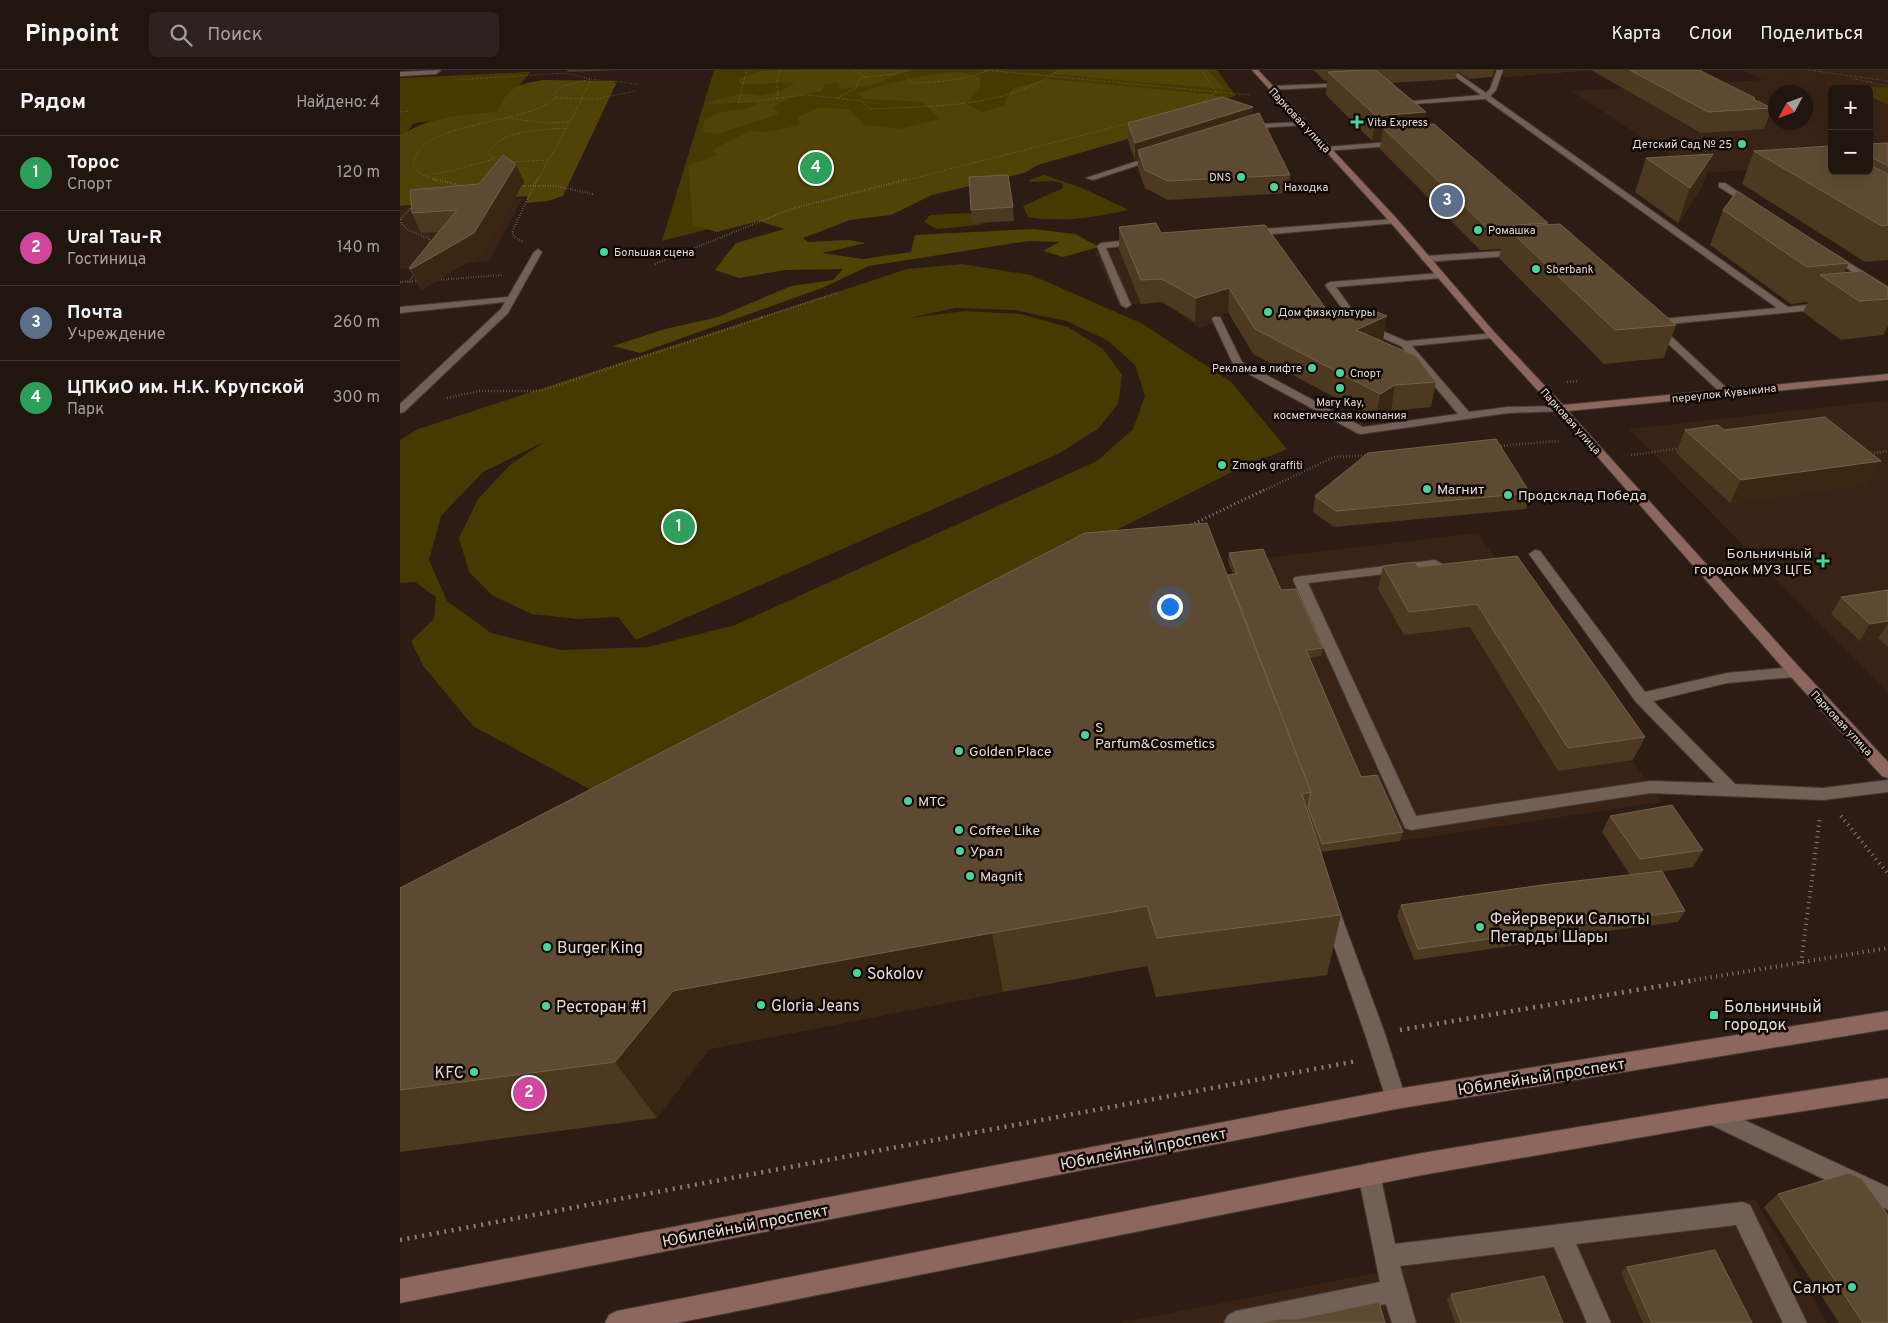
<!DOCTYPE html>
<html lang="ru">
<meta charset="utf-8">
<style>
:root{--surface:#21150f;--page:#2d221d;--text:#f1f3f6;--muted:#a29f9e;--line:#3e342f;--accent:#47d49d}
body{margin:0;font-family:Overpass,sans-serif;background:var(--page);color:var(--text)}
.controls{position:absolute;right:15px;top:15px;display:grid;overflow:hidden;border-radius:8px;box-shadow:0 5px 20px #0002}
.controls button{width:45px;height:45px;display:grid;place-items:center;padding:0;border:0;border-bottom:1px solid var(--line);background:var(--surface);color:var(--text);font:25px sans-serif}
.compass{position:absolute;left:1368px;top:15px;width:45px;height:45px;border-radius:50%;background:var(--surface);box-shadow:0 5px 20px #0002;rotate:229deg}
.you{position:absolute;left:769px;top:536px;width:18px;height:18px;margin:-12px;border:4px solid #fff;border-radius:50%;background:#1a73e8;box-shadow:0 0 0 8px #1a73e833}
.badge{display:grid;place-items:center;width:32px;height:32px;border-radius:50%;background:var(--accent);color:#fff;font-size:16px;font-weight:700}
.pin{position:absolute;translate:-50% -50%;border:2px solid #fff;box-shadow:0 1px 5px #0006}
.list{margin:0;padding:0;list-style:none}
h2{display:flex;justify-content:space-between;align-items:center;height:65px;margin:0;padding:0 20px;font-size:21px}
h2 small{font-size:16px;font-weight:400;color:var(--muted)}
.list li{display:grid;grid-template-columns:32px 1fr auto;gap:15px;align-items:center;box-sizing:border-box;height:75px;padding:0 20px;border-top:1px solid var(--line)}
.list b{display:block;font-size:19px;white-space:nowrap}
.list p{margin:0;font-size:16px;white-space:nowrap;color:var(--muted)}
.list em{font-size:16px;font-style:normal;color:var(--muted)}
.icon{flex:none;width:28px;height:28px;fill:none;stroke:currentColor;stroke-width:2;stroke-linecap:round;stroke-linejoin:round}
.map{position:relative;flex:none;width:1488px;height:1253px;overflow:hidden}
header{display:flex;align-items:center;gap:30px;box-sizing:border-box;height:70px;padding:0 25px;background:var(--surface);border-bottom:1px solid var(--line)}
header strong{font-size:24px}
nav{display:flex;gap:28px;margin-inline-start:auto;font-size:18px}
.search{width:350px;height:45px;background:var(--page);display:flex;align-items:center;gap:12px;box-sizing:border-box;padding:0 18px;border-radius:8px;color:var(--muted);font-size:19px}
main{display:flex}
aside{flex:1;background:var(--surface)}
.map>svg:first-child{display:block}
</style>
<header>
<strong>Pinpoint</strong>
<div class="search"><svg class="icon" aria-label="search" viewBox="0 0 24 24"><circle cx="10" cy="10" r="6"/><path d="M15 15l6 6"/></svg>Поиск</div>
<nav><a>Карта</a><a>Слои</a><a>Поделиться</a></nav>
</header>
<main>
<aside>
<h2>Рядом<small>Найдено: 4</small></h2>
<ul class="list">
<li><span class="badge" style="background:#2e9e5b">1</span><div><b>Торос</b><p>Спорт</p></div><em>120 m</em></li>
<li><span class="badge" style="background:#d1479c">2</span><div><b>Ural Tau-R</b><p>Гостиница</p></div><em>140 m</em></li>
<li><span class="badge" style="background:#5c6f8a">3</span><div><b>Почта</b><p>Учреждение</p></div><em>260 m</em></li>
<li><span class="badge" style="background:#2e9e5b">4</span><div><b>ЦПКиО им. Н.К. Крупской</b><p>Парк</p></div><em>300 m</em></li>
</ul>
</aside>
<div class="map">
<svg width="1488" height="1253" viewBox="0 0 1488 1253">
<rect width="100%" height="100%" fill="#2c1c14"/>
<g fill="#392317" fill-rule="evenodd">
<path d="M1343 0H1488V92L1469 93V19H1432V96L1296 103 1172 21 1363 10ZM1376 22H1406V52H1376Z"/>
<path d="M123 128 89 191 0 199V137Z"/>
<path d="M774 174 799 233 828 248 800 258 762 232 719 235 694 181Z"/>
<path d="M1488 330V623L1229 359Z"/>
<path d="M1078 463 1261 732 940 780 828 492Z"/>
<path d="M1355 1129 1427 1253H719Z"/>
</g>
<g fill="#473a01" fill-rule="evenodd">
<path d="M314 0H817L836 26 262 171Z"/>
<path d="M130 2 97 44 14 53 0 70V8Z"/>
<path d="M1466 17H1488V35L1469 26V19H1464Z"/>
<path d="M644 105 680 117 729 140C697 147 661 153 628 147L623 136 663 118 662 113 653 111 631 112 629 110Z"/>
<path d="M568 143 594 149 579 155 537 159 524 152 530 145Z"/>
<path d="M562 194 631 205 743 254 831 312 887 379 836 400 288 675 191 720 73 656 24 597 11 571 34 549 36 527 15 512 0 513V370L18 359 507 199ZM555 238 615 240 666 251 707 270 735 295 745 326 733 359 697 391 335 555 248 577 161 580 91 563 47 531 29 490 41 446 83 402 144 372 110 395 78 429 59 468 69 502 93 526 132 544 178 549 218 547 236 570 658 384 698 359 718 334 722 305 703 279 668 257 621 244 565 241 510 248Z"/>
</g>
<g fill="#514305">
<path d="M402 0H507L473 15 440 19 438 13 425 14 422 21 391 27 373 37 380 44 317 64 303 62 304 51 317 43 350 38 358 33C340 30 322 36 305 33L343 23 360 26 382 21 395 12 340 15 338 9 360 1Z"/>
<path d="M659 0H808L824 19 650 4Z"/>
<path d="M559 2 580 7V16L566 34 582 42 604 36 613 18 647 9 809 24 829 29 783 53 638 95 624 103 532 125 491 145 450 150 403 168 408 172 448 170 466 173 422 183 463 189 511 182 515 165 633 159 675 164 699 177 663 187 643 181 659 172 628 171 469 196 422 218 240 283 213 276 265 259 318 247 391 216 433 210 443 199 385 200 339 208 315 200 336 173 384 159 359 151 317 162 293 155 288 96 317 85 312 80 350 61 368 62 400 55 398 47 418 38 448 39 465 55 499 59 540 49 523 32 465 29 456 24C489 12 523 5 559 2Z"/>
<path d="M143 10 214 11 216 14 163 126 148 131 127 133V126L0 136V65C34 46 59 45 97 42 109 16 116 15 143 10Z"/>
</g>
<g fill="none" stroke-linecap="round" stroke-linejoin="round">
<defs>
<g id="lane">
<path d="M41 0 36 4 0 6V2Z"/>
<path d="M1046 0H1053L1086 23 1090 19 1097 0H1103L1096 20 1090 26 1388 237 1424 233 1429 236 1424 239 1259 255 1331 322 1330 324H1322L1246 253 1251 250 1377 238 1085 29 1000 35 999 34 1002 32 1081 25Z"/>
<path d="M949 13 950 14 947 16 871 20 868 18 871 16Z"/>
<path d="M903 52 905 53V55L859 58 845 62 842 60 858 54Z"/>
<path d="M1001 71 1005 73 1004 75 926 81 922 79 926 77Z"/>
<path d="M753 86 760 88 693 110 686 108Z"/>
<path d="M1319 113H1325L1356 134 1349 136 1319 117Z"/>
<path d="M994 149H997V153L849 166 845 163 849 160Z"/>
<path d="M739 169 742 170V174L706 178 731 235 726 238 721 235 697 176 701 173Z"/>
<path d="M138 179 142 182 108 243 4 342 0 343V334L101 239 105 232 0 243V237L108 227 134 182Z"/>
<path d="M1119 180 1123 183 1122 185 1025 192 1021 189 1025 186Z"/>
<path d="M1430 181 1488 217V224L1427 186 1426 184Z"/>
<path d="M1039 203 1044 206 1042 208 936 217 961 252 1006 271 1095 263 1097 265 1092 268 1012 276 1069 342 1108 337 1160 336 1165 339 1164 341 1108 343 961 364 957 363 834 296 812 249 814 247H820L842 292 963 357 1058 344 1001 276 955 256 925 215 930 212Z"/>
<path d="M1135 480 1140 481 1245 622 1327 603 1395 597 1400 598 1402 602 1400 606 1395 607 1327 613 1253 631 1335 714 1423 718 1488 710V722L1423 730 1250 723 1011 760 1005 758 893 510 895 507 1035 490 1042 494 1035 498 908 513 1016 746 1250 711 1315 713 1236 632 1129 484Z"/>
<path d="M1312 1035 1488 1117V1140L1305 1052 1302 1045 1305 1038Z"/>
<path d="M969 1093 977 1096 980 1104 995 1174 1342 1132 1350 1135 1407 1253H1383L1336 1155 1176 1174 1211 1253H1187L1154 1177 1000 1196 1016 1253H992L986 1234 895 1253H824L828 1245 836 1241 980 1212 958 1104 961 1096Z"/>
</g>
<path id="street" d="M931 834 937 837 940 842 985 964 1006 1029 1003 1036 996 1039 989 1036 986 1029 965 964 922 842 925 837Z"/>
<g id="secondary">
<path d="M852 0H858L997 149 1095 263 1163 335 1488 304V310L1168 341 1400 598 1488 692V708L1482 706 1390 606 1182 369 1089 267 991 153Z"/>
<path d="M1488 941V959L996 1039 0 1233V1209L996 1019Z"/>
<path d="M1488 1008V1028L1312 1055 1022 1105 277 1253H205L209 1245 217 1241 1022 1083 1312 1035Z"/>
</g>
</defs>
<use href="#lane" stroke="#463934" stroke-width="2"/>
<use href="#street" stroke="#463934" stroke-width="2"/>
<use href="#secondary" stroke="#463934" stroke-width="2"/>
<g stroke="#8c7e78" stroke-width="1" stroke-dasharray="0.5 2" stroke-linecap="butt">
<path d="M347 0 338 33 405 25 437 28 456 18 459 10 465 7"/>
<path d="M455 0 465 7 495 4 511 0"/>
<path d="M585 0 850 25"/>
<path d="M801 0 816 22 803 32"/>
<path d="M1408 0 1488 11"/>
<path d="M505 4 512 13C538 12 564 11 588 0"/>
<path d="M1454 9 1488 16"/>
<path d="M55 10 165 3 191 9 238 14"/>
<path d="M155 28 196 29 236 21"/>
<path d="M378 28 377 9 380 0"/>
<path d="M437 28 462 31 470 39C533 36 606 38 659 0"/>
<path d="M0 42 10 41"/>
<path d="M105 48 149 53 170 52"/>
<path d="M102 91 90 86 88 83C101 59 142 60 166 58"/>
<path d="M111 92 147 90"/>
<path d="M25 105 51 101 94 89"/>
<path d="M37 111 19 103 13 94C18 50 131 55 156 27L154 23 163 16 191 9"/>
<path d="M137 111 170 52 191 10"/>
<path d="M503 111 730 53"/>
</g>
<g stroke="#8c7e78" stroke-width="2" stroke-dasharray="0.5 2" stroke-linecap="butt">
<path d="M33 109 64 116"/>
<path d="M118 116H156L193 124"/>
<path d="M14 135 1 148V153L8 160 30 169 28 178"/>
<path d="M122 171 114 167 112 162 137 109"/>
<path d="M255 194 391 139 508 109"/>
<path d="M36 210 102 205"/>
<path d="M0 212 19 211"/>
<path d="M9 212 15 203"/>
<path d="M360 248 437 223"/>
</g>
<g stroke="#8c7e78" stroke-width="2.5" stroke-dasharray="0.5 2.5" stroke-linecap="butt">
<path d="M1167 312 1178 311"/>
<path d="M47 328 79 321H140L364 247"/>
<path d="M1098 376 1159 371"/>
<path d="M1468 384 1488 381"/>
<path d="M1231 385 1282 378"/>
<path d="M861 422 934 387 970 385"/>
</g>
<path stroke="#8c7e78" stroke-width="3" stroke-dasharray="1 3" stroke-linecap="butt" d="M791 455 864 420"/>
<g stroke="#8c7e78" stroke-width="4" stroke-dasharray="1 4.5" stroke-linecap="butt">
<path d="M1441 746 1488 804"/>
<path d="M1401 893 1420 747"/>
<path d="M1289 911 1488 878"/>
</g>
<g stroke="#8c7e78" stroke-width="4.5" stroke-dasharray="2 5.5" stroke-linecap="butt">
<path d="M1000 960 1296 910"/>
<path d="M0 1170 957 991"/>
</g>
<use href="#lane" fill="#725f55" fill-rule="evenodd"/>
<use href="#street" fill="#725f55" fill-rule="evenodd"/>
<use href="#secondary" fill="#8d665d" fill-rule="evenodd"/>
</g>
<g fill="#4d3920">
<path d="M167 0H220L168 2Z"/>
<path d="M914 0H1096L1092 7 1069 9 1057 1 1056 9 991 13 1026 42 1024 55 1148 153V155L1276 255 1264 288 1204 294 1099 188 1101 179 1080 180 980 79 981 71H972L926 25 927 11H925Z"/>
<path d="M1104 0H1299L1355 28V30L1372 38 1364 59 1301 63 1191 0 1103 7Z"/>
<path d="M853 37 852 45 890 105 889 123 768 130 745 118 738 98V90L735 91 728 70V53Z"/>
<path d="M1488 73V190L1465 192 1342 114 1354 81 1469 101V74Z"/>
<path d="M1246 88 1302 117 1278 153 1235 122Z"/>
<path d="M124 112 83 183 21 220 9 198 40 162 21 163 12 143Z"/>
<path d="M613 137 614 151 573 153 571 140Z"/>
<path d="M1323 140 1449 193 1444 203 1488 218V256L1483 265 1441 270 1403 242 1408 232 1391 234 1310 175Z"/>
<path d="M719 157 761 163 929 243 983 270 981 271 1036 312 1031 337 991 341 976 349 853 284 828 242 795 252 762 232 741 234 719 179Z"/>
<path d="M1285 360H1324L1468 414 1330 433 1276 383Z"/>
<path d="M1130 423 1126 439 934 457 913 442 915 426Z"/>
<path d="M829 483 881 520 923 578 921 586 910 588 961 707 1003 762 1000 771 921 782 941 845 927 905 756 927 747 896 603 922 309 979 257 1048 0 1082V818L828 505H834L828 492Z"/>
<path d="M1117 486 1245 667 1233 690 1158 701 1070 557 1004 565 978 519 983 496 1018 497Z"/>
<path d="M1488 520V577L1478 568 1460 571 1431 544 1441 527Z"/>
<path d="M1210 746 1303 780 1293 797 1260 802 1285 841 1278 852 1159 867 1158 869 1014 890 997 846 1001 835 1230 805 1202 762Z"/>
<path d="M1378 1124 1488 1253H1439L1364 1137Z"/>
<path d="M1227 1197 1352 1253H1243L1221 1203Z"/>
<path d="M1051 1224 1163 1253H1055L1047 1230Z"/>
</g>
<g fill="#392613">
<path d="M1094 0H1096L1092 7Z"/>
<path d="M1104 0H1191L1103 7Z"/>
<path d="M853 37 852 54 738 80V90L735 91V73Z"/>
<path d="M1026 42 1022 67 983 58 981 71H972L976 46Z"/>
<path d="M1313 84 1302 117 1278 153 1290 118Z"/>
<path d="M116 94 124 112 83 183 21 220 11 199Z"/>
<path d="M829 218 828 242 795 252 796 228Z"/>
<path d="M987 246 983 270 952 284 956 260Z"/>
<path d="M995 315 991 341 976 349 980 324Z"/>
<path d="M1481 391 1468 414 1330 433 1341 410Z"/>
<path d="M1488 551V553L1478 568 1460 571 1470 554Z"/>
<path d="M592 863 603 922 309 979 257 1048 215 992 273 921Z"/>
</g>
<g fill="#5e4a33" stroke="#73614c">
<path d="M963 0H976L1026 42 976 46 928 2Z"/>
<path d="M1230 0H1299L1355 28 1353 29 1372 38 1308 42Z"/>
<path d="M822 27 853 37 735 73 728 53Z"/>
<path d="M859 43 890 105 768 111 745 100 738 80Z"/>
<path d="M1034 54 1148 153 1086 157 983 58Z"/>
<path d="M1488 73V96L1469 86V74Z"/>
<path d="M1430 76 1432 77V101H1469V95L1488 104V155L1482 156 1354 81Z"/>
<path d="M1313 84 1290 118 1246 88Z"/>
<path d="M103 85 116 94 74 163 11 199 9 198 57 140 12 143 10 120 79 114Z"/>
<path d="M608 105 613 137 571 140 569 107Z"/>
<path d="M1337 121 1449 193 1407 197 1323 140Z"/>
<path d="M756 153 761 163 865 155 929 243 977 242 987 246 956 260 1016 286 1036 312 995 315 980 324 855 259 829 218 796 228 762 209 741 210 719 157Z"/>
<path d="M1160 154 1276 255 1215 260 1106 157Z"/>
<path d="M1462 201 1488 218V229L1459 231 1420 205Z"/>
<path d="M1425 347 1481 391 1341 410 1285 360 1318 355 1324 360Z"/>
<path d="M1096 369 1130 423 936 441 915 426 968 383Z"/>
<path d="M807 453 911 722 902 724 941 845 757 868 747 836 592 863 273 921 215 992 0 1020V818L685 463Z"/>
<path d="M863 479 881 520 896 519 923 578 906 580 961 707 977 705 1003 762 922 774 908 737 911 722 828 505 837 504 829 483Z"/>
<path d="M1117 486 1245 667 1168 678 1077 534 1009 542 983 496 1015 492 1018 497Z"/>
<path d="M1488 520V551L1470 554 1441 527Z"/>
<path d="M1272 735 1303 780 1240 789 1210 746Z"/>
<path d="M1262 801 1285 841 1163 856 1164 858 1018 879 1001 835 1142 815Z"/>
<path d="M1449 1103 1462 1109 1488 1145V1253H1463L1378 1124Z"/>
<path d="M1315 1180 1352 1253H1252L1227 1197Z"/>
<path d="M1144 1206 1163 1253H1061L1051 1224Z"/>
<path d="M979 1232 985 1253H860L879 1249H897Z"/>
</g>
<g fill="#47d49d" stroke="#0f0805" stroke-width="2">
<path d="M954.5 44.5h5v5h5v5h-5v5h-5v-5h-5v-5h5z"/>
<circle cx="1342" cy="74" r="5"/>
<circle cx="841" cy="107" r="5"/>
<circle cx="874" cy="117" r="5"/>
<circle cx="1078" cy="160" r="5"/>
<circle cx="204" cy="182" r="5"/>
<circle cx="1136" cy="199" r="5"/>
<circle cx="868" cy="242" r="5"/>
<circle cx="912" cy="298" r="5"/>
<circle cx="940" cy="303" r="5"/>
<circle cx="940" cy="318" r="5"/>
<circle cx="822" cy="395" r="5"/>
<circle cx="1027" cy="419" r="5"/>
<circle cx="1108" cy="425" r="5"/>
<path d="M1420.5 483.5h5v5h5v5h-5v5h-5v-5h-5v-5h5z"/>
<circle cx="685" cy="665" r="5"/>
<circle cx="559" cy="681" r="5"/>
<circle cx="508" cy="731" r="5"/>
<circle cx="559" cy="760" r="5"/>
<circle cx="560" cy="781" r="5"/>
<circle cx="570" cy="806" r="5"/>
<circle cx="1080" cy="857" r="5"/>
<circle cx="147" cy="877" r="5"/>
<circle cx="457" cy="903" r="5"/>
<circle cx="361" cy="935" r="5"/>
<circle cx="146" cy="936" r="5"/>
<rect x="1309" y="940" width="10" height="10" rx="2.5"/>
<circle cx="74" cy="1002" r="5"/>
<circle cx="1452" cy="1217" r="5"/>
</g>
<g text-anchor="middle" stroke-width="5" stroke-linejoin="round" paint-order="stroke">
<g font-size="11" fill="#e5d9d4" stroke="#0f0805">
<text transform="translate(900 50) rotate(47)" y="4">Парковая улица</text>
<text transform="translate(1324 323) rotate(-6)" y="4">переулок Кувыкина</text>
<text transform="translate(1171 351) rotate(48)" y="4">Парковая улица</text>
<text transform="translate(1442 653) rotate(47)" y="4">Парковая улица</text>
</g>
<g font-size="11" fill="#e5d9d4" stroke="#0f0805" text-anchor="start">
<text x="967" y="56">Vita Express</text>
<text x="1332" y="78" text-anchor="end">Детский Сад № 25</text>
<text x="831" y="111" text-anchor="end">DNS</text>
<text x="884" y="121">Находка</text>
<text x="1088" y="164">Ромашка</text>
<text x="214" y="186">Большая сцена</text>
<text x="1146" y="203">Sberbank</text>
<text x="878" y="246">Дом физкультуры</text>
<text x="902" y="302" text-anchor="end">Реклама в лифте</text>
<text x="950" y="307">Спорт</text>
<text x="940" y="336" text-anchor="middle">Mary Kay,<tspan x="940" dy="13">косметическая компания</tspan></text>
<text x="832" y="399">Zmogk graffiti</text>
</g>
<g font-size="14" fill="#e5d9d4" stroke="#0f0805" text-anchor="start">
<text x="1037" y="424">Магнит</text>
<text x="1118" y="430">Продсклад Победа</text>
<text x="1412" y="488" text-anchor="end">Больничный<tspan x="1412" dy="16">городок МУЗ ЦГБ</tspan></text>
<text x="695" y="662">S<tspan x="695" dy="16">Parfum&amp;Cosmetics</tspan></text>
<text x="569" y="686">Golden Place</text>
<text x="518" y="736">МТС</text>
<text x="569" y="765">Coffee Like</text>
<text x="570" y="786">Урал</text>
<text x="580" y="811">Magnit</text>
</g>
<g font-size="16" fill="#e5d9d4" stroke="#0f0805" text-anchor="start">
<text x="1090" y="854">Фейерверки Салюты<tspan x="1090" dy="18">Петарды Шары</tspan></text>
<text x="157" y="883">Burger King</text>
<text x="467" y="909">Sokolov</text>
<text x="371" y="941">Gloria Jeans</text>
<text x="156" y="942">Ресторан #1</text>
<text x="1324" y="942">Больничный<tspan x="1324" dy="18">городок</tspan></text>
<text x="64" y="1008" text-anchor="end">KFC</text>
<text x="1442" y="1223" text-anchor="end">Салют</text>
</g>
<g font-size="16" fill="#e5d9d4" stroke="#0f0805">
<text transform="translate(1141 1006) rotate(-9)" y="6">Юбилейный проспект</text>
<text transform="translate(743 1078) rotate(-11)" y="6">Юбилейный проспект</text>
<text transform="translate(345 1155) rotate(-11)" y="6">Юбилейный проспект</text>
</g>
</g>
</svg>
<div class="controls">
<button>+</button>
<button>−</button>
</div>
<svg class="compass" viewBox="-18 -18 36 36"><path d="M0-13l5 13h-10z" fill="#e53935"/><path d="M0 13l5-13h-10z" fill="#a29f9e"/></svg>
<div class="you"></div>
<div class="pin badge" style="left:279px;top:457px;background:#2e9e5b">1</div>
<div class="pin badge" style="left:129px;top:1023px;background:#d1479c">2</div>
<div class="pin badge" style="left:1047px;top:131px;background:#5c6f8a">3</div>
<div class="pin badge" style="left:416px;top:98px;background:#2e9e5b">4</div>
</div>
</main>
